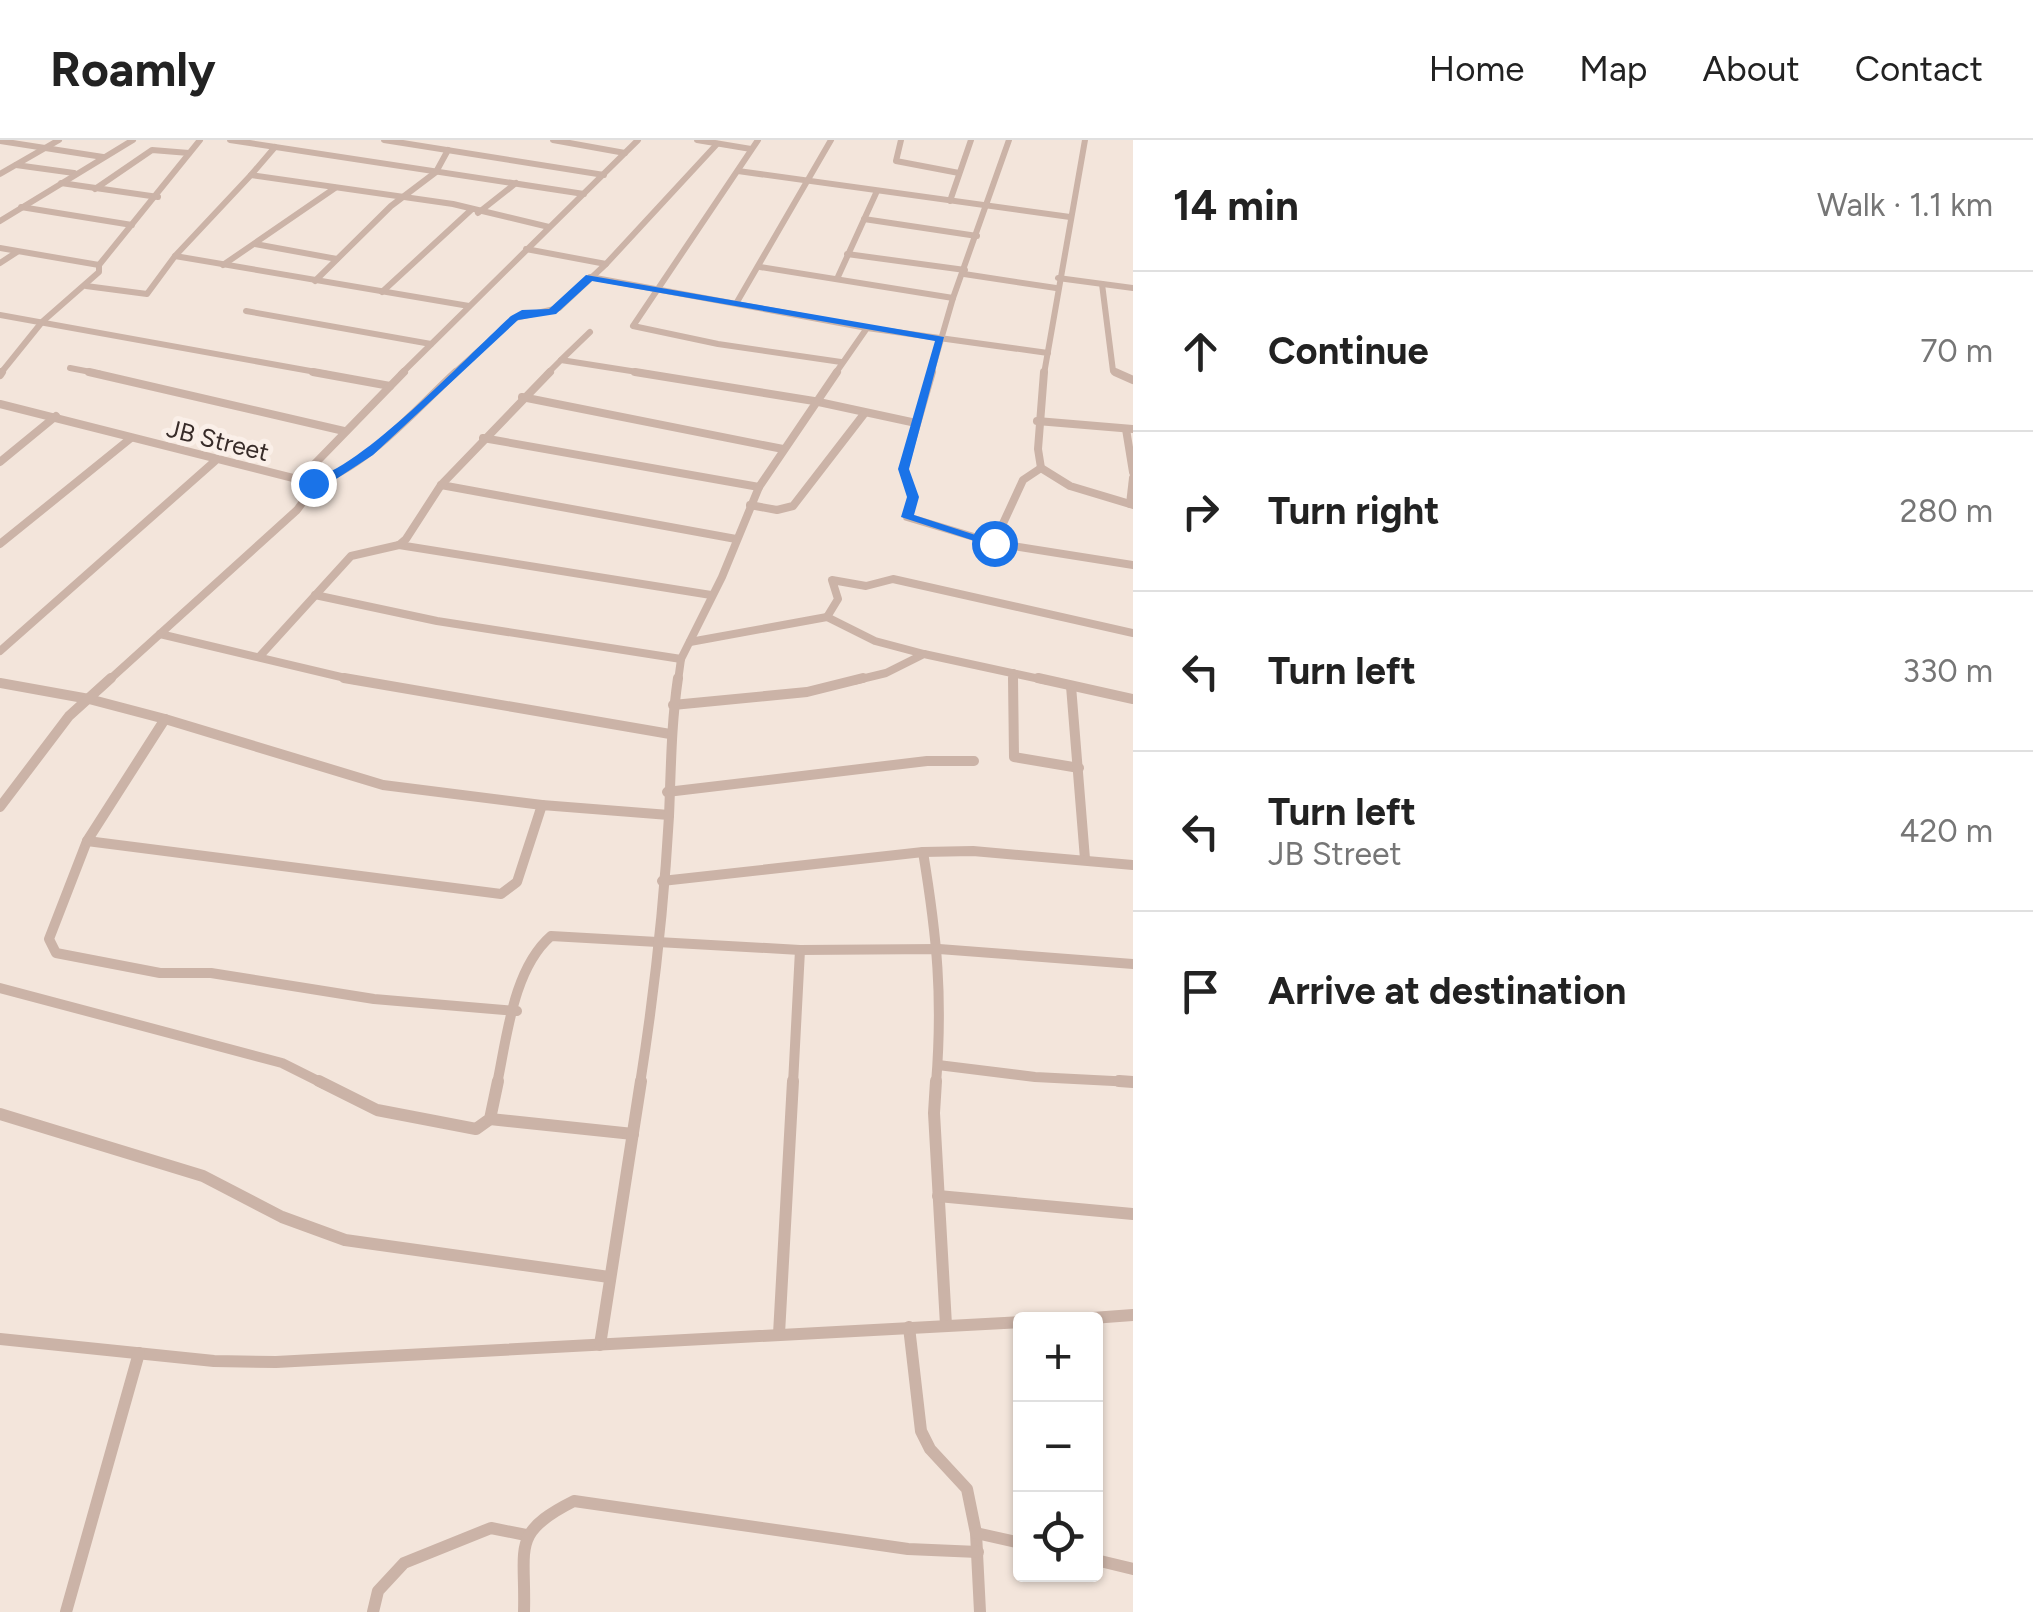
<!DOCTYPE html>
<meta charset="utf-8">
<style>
:root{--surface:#fff;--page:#f6f6f6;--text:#222;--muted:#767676;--line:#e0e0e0}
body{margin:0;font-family:Figtree,sans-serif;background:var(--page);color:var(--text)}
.controls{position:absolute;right:30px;bottom:30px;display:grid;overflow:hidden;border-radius:10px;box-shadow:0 2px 8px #0004}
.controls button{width:90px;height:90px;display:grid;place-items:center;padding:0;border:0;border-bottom:2px solid var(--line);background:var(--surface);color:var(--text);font:50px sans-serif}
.stop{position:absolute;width:30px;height:30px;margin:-22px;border:8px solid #1a73e8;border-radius:50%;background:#fff}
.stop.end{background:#1a73e8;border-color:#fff;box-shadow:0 2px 10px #0008}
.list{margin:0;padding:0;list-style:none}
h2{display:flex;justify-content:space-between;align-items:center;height:130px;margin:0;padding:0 40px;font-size:42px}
h2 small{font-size:32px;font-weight:400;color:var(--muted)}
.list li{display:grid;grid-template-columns:65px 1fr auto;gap:30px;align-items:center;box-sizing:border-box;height:160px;padding:0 40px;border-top:2px solid var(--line)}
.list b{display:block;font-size:38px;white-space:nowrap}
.list p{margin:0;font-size:32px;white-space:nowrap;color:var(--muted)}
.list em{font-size:32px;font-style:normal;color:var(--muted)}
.icon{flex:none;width:55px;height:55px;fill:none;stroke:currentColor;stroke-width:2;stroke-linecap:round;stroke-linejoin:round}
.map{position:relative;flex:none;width:1133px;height:1472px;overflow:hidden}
header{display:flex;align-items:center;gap:60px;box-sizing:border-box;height:140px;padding:0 50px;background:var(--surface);border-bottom:2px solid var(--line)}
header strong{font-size:48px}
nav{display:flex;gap:55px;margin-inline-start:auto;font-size:35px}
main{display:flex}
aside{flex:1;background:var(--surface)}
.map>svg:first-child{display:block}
</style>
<header>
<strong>Roamly</strong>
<nav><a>Home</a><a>Map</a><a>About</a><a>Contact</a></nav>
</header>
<main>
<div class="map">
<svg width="1133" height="1472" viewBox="0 0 1133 1472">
<rect width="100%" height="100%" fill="#f3e5db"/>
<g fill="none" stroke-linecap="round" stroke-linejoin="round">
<g stroke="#cbb3a7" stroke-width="6">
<path d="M230 0 584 54"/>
<path d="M384 0 604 35"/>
<path d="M553 0 625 13"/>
<path d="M697 0 751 9"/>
<path d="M758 0 633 186 718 204 841 222"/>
<path d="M901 0 896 21 959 33"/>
<path d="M0 1 103 17"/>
<path d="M16 25 74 33"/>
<path d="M738 31 1070 77"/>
<path d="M0 34 59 0"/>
<path d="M251 35 275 7"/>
<path d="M61 43 158 57"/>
<path d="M95 49 152 10 189 13"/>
<path d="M950 61 971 0"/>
<path d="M21 67 132 85"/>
<path d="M478 73 516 43"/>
<path d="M864 79 977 96"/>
<path d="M0 81 133 0"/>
<path d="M255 104 337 119"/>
<path d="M0 108 99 125"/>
<path d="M526 109 606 124"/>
<path d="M847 114 965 130"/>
<path d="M175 116 469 166"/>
<path d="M0 123 17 112"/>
<path d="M223 125 335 48"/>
<path d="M760 127 953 158"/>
<path d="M964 134 1056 148"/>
<path d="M590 137 867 188 1048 213"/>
<path d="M1058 138 1133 148"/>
<path d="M837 139 877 51"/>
<path d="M315 141 391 66 436 32 448 10"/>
<path d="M1102 144 1113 231 1121 234"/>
<path d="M86 146 147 154 175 116 251 35 453 64 549 87"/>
<path d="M382 152 471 70"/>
<path d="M737 162 831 0"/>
<path d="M246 171 431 204"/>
<path d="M0 175 327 234"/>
<path d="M561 220 590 192"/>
<path d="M70 228 101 234"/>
<path d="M0 234 42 182 99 132V125L200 0"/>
<path d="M401 234 638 0"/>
<path d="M453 234 515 178 559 168 606 124 717 4"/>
<path d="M547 234 561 220 650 234"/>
<path d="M835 234 867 188"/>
<path d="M931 234 953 158 1009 0"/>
<path d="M1044 234 1085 0"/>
</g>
<g stroke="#cbb3a7" stroke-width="8">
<path d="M89 232 344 291"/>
<path d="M313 232 390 246"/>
<path d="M635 232 814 261 916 283"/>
<path d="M932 232 904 329 913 357 907 377 994 403 1133 425"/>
<path d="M1044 232 1038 309 1041 328 1070 346 1133 365"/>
<path d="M1115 232 1133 240"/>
<path d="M0 235 2 232"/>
<path d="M522 257 783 309"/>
<path d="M0 264 313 343C363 331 418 267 456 232"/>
<path d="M1037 281 1133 289"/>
<path d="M1126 289 1133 332"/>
<path d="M483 298 759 347"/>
<path d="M0 322 56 276"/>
<path d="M441 345 736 399"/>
<path d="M1130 364 1133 338"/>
<path d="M750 365 777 370 793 366 864 274"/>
<path d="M994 403 1023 340 1041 328"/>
<path d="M0 404 131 298"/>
<path d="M399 405 711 455"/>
<path d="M315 455 437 481 681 519"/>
<path d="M160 494 358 541"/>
<path d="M690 502 827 477"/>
<path d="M0 511 215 321"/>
<path d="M924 514 875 501 827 477 838 459 832 440 866 446 893 439 1133 493"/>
<path d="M260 516 351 416 399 405 406 399 441 345 550 232"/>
<path d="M1013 533V541"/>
<path d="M108 541 297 370 308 355 299 340 404 232"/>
<path d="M678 541 681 519 722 437 759 347 837 232"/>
<path d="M853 541 886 533 924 514 1049 541"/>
</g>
<g stroke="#cbb3a7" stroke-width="10">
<path d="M344 538 670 594"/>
<path d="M1013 538 1014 617 1079 628"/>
<path d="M1038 538 1133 559"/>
<path d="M0 543 89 559 165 579 383 645 542 665"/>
<path d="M1071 546 1085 719"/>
<path d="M673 565 807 552 863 538"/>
<path d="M165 579 87 701 49 799 56 813 160 833H211L374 859 517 871"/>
<path d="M667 652 927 621H974"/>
<path d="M0 667 69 576 111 538"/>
<path d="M87 701 501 754 517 742 542 665 669 675"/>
<path d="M923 712C937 797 943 857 936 944"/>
<path d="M662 741 923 712 973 711 1133 725"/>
<path d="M0 848 282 923 324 944"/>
<path d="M938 925 1035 937 1133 942"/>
<path d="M497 944C507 897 513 829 551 796L800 810 939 809 1133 824"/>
<path d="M640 944C654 855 664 766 669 676 671 630 671 585 678 538"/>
<path d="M793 944 800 810"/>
</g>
<g stroke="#cbb3a7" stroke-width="12">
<path d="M319 941 377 970 476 989 490 979 498 941"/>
<path d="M936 941 934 973 946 1185"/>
<path d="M1119 941 1133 942"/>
<path d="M0 974 203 1036 282 1077 345 1100 609 1137"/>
<path d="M490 979 633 994"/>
<path d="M938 1056 1133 1074"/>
<path d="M1065 1180 1133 1175"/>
<path d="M909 1187 921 1291 930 1309 967 1349 976 1393 980 1472"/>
<path d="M779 1194 793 941"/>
<path d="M0 1199 214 1221 276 1222 1021 1182"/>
<path d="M600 1205 641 941"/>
<path d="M976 1393 1021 1403"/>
<path d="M1096 1420 1133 1429"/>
<path d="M66 1472 139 1213"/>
<path d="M373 1472 378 1451 404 1423 491 1388 526 1395"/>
<path d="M524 1472C526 1407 510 1393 574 1361L908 1409 978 1412"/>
</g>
</g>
<path fill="#1a73e8" d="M586 135 944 197 909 329 919 357 914 375 1000 403 990 406 901 377 907 357 898 329 935 201 592 141 556 174 518 180 373 315 330 343 309 345V340C363 328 466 217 511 176L522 170 549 169Z"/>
<g text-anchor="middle" stroke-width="10" stroke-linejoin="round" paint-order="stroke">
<g font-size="25" fill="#372b28" stroke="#faefe8">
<text transform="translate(218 300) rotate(14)" y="9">JB Street</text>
</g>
</g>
</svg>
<div class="controls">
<button>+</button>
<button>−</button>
<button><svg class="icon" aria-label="locate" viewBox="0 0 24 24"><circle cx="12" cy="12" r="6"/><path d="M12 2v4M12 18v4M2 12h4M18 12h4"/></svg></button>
</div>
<div class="stop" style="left:994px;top:403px"></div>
<div class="stop end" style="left:313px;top:343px"></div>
</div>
<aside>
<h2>14 min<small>Walk · 1.1 km</small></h2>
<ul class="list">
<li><svg class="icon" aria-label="ahead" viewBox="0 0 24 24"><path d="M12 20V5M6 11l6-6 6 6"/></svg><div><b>Continue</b></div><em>70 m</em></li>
<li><svg class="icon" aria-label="right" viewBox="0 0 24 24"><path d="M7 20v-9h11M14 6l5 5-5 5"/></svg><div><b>Turn right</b></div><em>280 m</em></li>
<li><svg class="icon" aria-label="left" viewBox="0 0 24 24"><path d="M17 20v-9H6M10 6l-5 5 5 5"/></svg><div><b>Turn left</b></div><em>330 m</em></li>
<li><svg class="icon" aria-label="left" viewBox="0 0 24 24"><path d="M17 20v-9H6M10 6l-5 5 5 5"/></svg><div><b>Turn left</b><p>JB Street</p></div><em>420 m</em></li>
<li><svg class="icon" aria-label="arrive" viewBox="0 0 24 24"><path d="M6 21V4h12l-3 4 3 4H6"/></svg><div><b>Arrive at destination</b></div></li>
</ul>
</aside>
</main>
